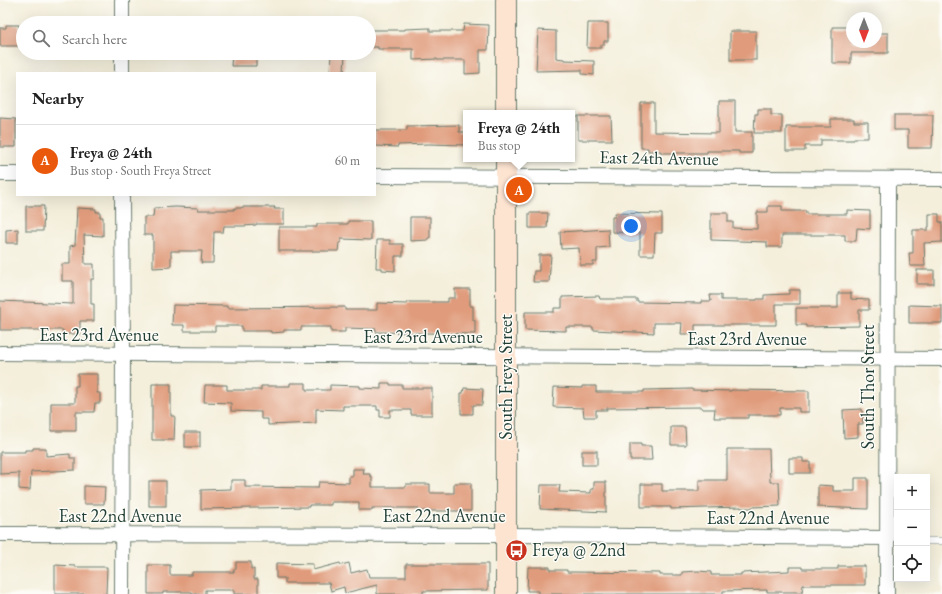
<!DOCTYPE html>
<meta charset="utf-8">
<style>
:root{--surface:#fff;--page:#f6f6f6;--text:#222;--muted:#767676;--line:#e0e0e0;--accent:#ea580c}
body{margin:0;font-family:"EB Garamond",serif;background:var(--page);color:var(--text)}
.controls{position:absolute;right:12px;bottom:12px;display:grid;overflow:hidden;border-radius:0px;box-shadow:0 4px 16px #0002}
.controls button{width:36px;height:36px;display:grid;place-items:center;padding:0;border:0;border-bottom:1px solid var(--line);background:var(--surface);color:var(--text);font:20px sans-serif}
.compass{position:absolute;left:846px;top:12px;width:36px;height:36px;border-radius:50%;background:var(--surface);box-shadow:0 4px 16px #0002;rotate:180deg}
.you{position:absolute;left:631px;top:226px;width:14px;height:14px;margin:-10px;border:3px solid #fff;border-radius:50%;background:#1a73e8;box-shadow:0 0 0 6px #1a73e833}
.badge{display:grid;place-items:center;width:26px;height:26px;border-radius:50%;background:var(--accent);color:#fff;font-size:13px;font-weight:700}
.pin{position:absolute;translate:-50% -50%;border:2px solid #fff;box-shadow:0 1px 4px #0006}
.popup{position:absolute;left:463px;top:110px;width:112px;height:52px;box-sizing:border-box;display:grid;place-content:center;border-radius:0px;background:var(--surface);filter:drop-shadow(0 1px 3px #0005);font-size:13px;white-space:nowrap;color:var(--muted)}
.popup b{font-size:15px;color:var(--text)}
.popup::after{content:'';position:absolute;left:50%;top:100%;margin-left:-8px;border:8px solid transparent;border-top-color:var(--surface)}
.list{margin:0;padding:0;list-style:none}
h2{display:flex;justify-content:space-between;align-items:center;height:52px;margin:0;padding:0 16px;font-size:17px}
h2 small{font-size:13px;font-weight:400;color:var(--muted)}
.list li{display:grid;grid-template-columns:26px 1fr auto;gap:12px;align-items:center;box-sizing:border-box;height:72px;padding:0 16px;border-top:1px solid var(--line)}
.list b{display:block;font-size:15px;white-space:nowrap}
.list p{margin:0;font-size:13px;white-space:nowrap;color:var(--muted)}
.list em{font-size:13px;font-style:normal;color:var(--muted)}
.icon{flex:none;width:22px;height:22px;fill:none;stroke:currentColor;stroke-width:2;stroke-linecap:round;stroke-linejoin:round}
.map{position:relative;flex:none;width:942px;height:594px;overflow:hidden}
.search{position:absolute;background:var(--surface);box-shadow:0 4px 16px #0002;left:16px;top:16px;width:360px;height:44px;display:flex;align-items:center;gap:10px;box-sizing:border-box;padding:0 14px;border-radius:22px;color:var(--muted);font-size:15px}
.panel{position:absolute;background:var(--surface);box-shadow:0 4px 16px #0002;left:16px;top:72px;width:360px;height:124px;border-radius:0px}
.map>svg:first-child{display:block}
</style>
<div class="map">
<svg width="942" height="594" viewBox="0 0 942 594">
<rect width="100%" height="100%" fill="#fdfcf7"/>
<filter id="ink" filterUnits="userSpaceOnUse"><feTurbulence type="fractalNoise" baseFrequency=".025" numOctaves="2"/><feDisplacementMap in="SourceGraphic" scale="8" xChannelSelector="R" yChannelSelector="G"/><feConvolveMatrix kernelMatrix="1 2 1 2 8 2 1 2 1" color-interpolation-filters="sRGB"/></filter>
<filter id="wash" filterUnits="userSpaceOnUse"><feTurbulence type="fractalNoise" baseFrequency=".012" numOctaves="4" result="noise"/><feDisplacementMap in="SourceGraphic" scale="16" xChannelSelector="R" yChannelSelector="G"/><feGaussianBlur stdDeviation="0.9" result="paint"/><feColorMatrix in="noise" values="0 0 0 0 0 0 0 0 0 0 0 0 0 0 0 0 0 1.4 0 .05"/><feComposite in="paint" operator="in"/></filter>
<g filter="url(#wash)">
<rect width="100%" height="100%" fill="#f4efdb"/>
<g id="blocks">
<g fill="#e09b7b">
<path d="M588 23H608V41H604V45H601V48H587Z"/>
<path d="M464 24 489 25 488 50H480V73L465 74V60H437V59L413 60V49H378V47H369V30H405V29L430 28V31H463Z"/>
<path d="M6 25H19V46H0V28H6Z"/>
<path d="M832 27H852V42H876V33H888V53H851V63H832Z"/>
<path d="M538 30 556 31V58L564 59V60L594 61V75L582 74V70L536 71Z"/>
<rect x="730" y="31" width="26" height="29"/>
<path d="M232 53H256V66H231Z"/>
<path d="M331 53H345L344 73H330Z"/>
<path d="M719 101H735V132H752V153H739V151H707V153H661V151H648V148H641V103H654V132L719 133Z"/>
<path d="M758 109H771V115H782V133H754L755 114H758Z"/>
<path d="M894 115H933L932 148H908V130H894Z"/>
<path d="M578 116H611L612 140H578Z"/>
<path d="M0 118 16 119V147H0Z"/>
<path d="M831 119H854V122H868V138H854V140H821V146H805V151H786V127H831Z"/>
<path d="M459 125V132H466V145L429 144 398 145V147L375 146V130H407V126Z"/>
<path d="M26 206H44L43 231H26Z"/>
<path d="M768 206H782V211H806V214H847V210L870 211V229L857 228 856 241H845V235H782V247H767V242L711 240V213H728V222H733V228L757 229V212H768Z"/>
<path d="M176 207 198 208V210H234V208H241L242 207H275L274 209H284V224H256V225L244 226H224L223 232H214L213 263H201L202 251H171V267L153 268V235H144V217H153L154 208Z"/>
<path d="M77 208 96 209V212H100V217H103V236L84 235 85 264H94V279H91V304H94V321H80V334H63V330H0V301L73 304V281H62V264H70V246L75 245Z"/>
<path d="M529 213H548L547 228H529Z"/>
<path d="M615 213 662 214V233H655L654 255H640V233L612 232V217H615Z"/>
<path d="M929 214H939V222H942V242L924 243 925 266H910L909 253H913V230H928V227H929Z"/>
<path d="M410 217H430V238H428V240L410 241Z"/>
<path d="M348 221H371V240L341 239V243H339L338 251H279V227H317V224H348Z"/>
<path d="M18 229V243H6V230Z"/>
<path d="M608 229 609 247 597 248V262H593V265H580L579 248 561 249 560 232Z"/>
<path d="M377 240H390V244H403V256H395V271L382 270V268H376Z"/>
<path d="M539 255H551L549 282H533L534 271H539Z"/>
<rect x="917" y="270" width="17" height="14"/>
<path d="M455 289H470V306H473V320H475V334L376 332V329L345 328V332H331V327H301V330H284V332L271 333V331H242V326H215V331H184V325H172L173 305 227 306V308L345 307V310H377V303L407 304V302H448V298H455Z"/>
<path d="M789 290H800V304H776V325H695V334H681L682 323H654V333L593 330V327H566V331L525 330V312H554V308H562V297L599 296 600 299H637V302L701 303V301H711L710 295H721V300H757V299H764V295L789 294Z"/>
<path d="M838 293H851V299L869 300V310H859V326L806 327V325H796V308H838Z"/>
<path d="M909 305 942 306V323H909Z"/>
<path d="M78 374H97V393H100V403H95L94 412H76V431H51V403H75V386H78Z"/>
<path d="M290 383H306V390H330V385L360 386V388L381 389V383H390V385H402V388H432V415H411V410H390V417H380V410H377V406H343V410L316 409V423L268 425V419H261V412L231 411V403L204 402 205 385H227V390H261V386H290Z"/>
<path d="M152 384H171V416H175L174 440H152Z"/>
<path d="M582 386H596V392H644V390L692 389V390L731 391V390L809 391V412H799V408H780V415H748V418H714L715 409H702V407L607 408V410H596V417H584L583 408 553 407 554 387 582 388Z"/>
<path d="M464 388 483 389 482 405H473V414H461V393H463Z"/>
<path d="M862 409 863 424H858V437L844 438 843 410Z"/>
<path d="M671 427H685L686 445H671Z"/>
<rect x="185" y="432" width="15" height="15"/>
<path d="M630 444H641V446H651L652 460H630Z"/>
<path d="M33 448H46V456L70 454V458H75V470L31 472 30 490 19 489V473L0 474V452H25V450H33Z"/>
<path d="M727 449H769L770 482H779L780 506 752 507V508H741V507L671 509V507H641V484H662V491H699V480H727Z"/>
<rect x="582" y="451" width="15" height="14"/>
<path d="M789 458H803V462H810V473H789Z"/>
<path d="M353 469H364L363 474H370V476H372V487H406V484H430V493H454V483H471V511H418V508H372V510H359V502H331V505H309V507L201 509V490L231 489V480H245V487L318 488 319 482 349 483V476H353Z"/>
<path d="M855 478H868V509L818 507V485L833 486V491H855Z"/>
<rect x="149" y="481" width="17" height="25"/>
<path d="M594 482H606V512L540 509 541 485H560L559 492 591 493V489H594Z"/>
<path d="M84 486 105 487 104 504H84Z"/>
<path d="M236 562H251V569H254V579H258V594H234V590H205V594H192V592H163V594H148V565H170V575H192V572H234V569H236Z"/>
<path d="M276 563 313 564V570L340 563 341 565 349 563 351 573 367 569 369 577H406V564H488V590L423 591V594H377V585L345 593 344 587 331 591 329 583H285V578H276Z"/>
<path d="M55 565 75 566V567H107L106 594H55Z"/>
<path d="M838 566H865V585H803L802 592H767V590L723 591V594H538V591H527L528 567H550V570H567V572H573L660 573V575H682V572L698 571 711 572V575H741V573L789 571V567H802V569H838Z"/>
</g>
</g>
</g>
<g filter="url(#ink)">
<use href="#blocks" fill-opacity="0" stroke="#6a7b6e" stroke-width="1"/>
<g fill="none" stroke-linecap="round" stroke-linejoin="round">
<defs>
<path id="lane" d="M927 541H942"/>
<g id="street">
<path d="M122 23V0"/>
<path d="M122 73V53"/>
<path d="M0 174H17"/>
<path d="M375 176 942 179"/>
<path d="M0 353 942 359"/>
<path d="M0 534 506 535 888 538"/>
<path d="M122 594 123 354 122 195"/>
<path d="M887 594 888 179"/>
</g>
<g id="secondary">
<path d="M506 113V0"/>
<path d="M506 594V159"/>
</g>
</defs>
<use href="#lane" stroke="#6a7b6e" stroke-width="8"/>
<use href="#street" stroke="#6a7b6e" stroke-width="16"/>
<use href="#secondary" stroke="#6a7b6e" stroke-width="22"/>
<use href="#lane" stroke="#fff" stroke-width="7"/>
<use href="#street" stroke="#fff" stroke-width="14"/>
<use href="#secondary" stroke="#fde4d1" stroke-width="20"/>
</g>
</g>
<defs>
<symbol id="bus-disc" viewBox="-11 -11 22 22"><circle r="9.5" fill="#c8321e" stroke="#fdfcf7"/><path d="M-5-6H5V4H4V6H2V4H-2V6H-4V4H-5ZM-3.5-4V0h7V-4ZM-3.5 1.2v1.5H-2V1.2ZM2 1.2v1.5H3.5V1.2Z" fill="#fff"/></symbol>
</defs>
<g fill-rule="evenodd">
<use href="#bus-disc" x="504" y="538" width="25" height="25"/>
</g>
<g text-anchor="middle" stroke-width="3" stroke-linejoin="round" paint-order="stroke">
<g font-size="18" fill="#1f3d34" stroke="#fdfcf7">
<text transform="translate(659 158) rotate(1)" y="6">East 24th Avenue</text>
<text x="99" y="341">East 23rd Avenue</text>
<text x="423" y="343">East 23rd Avenue</text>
<text x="747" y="345">East 23rd Avenue</text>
<text transform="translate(506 377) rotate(-90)" y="6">South Freya Street</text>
<text transform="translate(868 387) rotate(-90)" y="6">South Thor Street</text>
<text x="120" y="522">East 22nd Avenue</text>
<text x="444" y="522">East 22nd Avenue</text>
<text x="768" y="524">East 22nd Avenue</text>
</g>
<g font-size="18" fill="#1f3d34" stroke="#fdfcf7" text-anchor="start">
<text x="532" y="556">Freya @ 22nd</text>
</g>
</g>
</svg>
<div class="controls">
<button>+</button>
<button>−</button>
<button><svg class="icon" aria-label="locate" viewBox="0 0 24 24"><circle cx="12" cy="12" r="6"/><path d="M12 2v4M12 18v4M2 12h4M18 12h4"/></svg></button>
</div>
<svg class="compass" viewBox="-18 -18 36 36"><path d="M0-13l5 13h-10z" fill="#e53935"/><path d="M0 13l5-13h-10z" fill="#767676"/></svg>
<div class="you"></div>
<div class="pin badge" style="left:519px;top:190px">A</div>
<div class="popup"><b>Freya @ 24th</b>Bus stop</div>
<div class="search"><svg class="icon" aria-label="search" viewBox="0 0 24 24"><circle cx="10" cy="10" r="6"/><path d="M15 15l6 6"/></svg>Search here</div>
<section class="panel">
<h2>Nearby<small></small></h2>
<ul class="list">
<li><span class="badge">A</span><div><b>Freya @ 24th</b><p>Bus stop · South Freya Street</p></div><em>60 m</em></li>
</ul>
</section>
</div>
